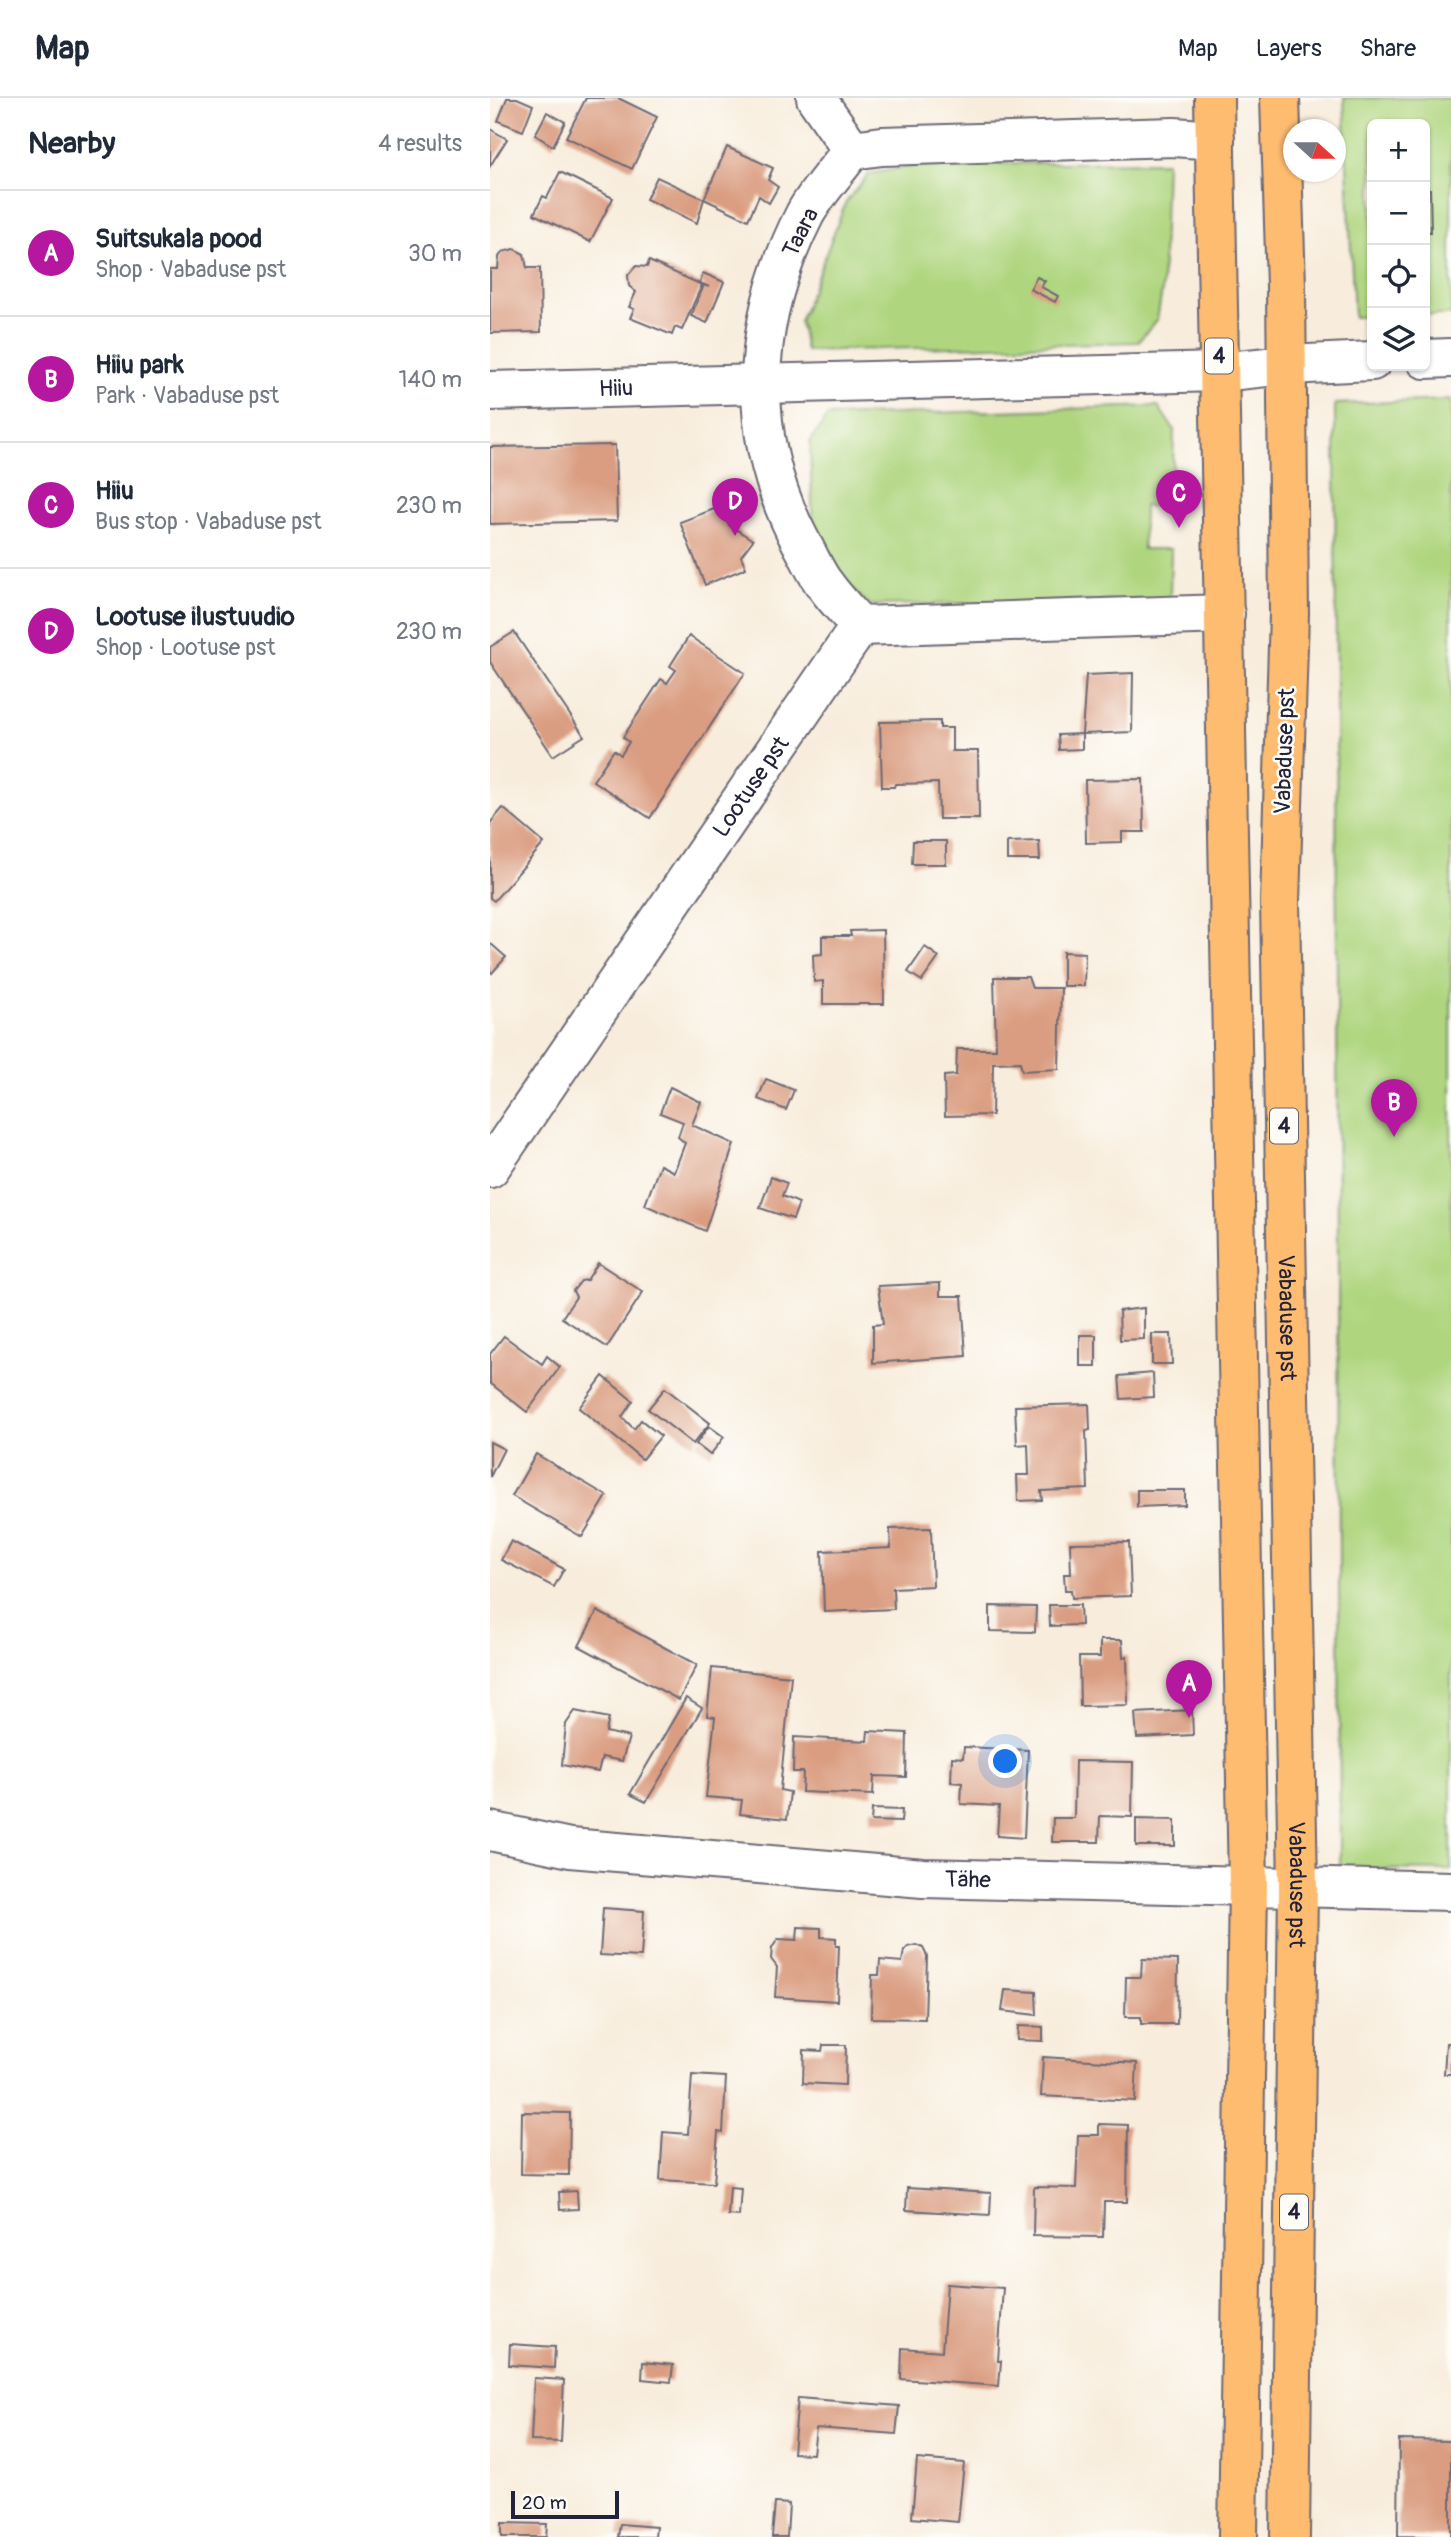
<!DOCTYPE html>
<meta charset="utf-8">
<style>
:root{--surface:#fff;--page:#f6f6f7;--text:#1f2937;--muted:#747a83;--line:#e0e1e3;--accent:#b5179e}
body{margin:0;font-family:Pangolin,sans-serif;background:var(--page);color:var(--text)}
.controls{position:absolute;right:21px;top:21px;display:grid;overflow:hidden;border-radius:10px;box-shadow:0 2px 5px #0004}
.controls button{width:63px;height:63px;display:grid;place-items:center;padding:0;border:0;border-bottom:2px solid var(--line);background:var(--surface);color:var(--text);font:35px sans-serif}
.compass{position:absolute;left:793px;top:21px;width:63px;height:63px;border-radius:50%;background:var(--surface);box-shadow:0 2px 5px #0004;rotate:111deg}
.scale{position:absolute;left:21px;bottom:18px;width:108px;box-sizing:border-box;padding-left:7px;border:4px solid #22223b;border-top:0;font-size:19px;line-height:24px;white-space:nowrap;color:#22223b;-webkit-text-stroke:5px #fdfcf7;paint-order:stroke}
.you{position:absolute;left:516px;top:1664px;width:24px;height:24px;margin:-18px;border:5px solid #fff;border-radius:50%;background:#1a73e8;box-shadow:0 0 0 10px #1a73e833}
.badge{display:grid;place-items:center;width:46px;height:46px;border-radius:50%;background:var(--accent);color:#fff;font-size:23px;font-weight:700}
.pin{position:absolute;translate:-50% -58px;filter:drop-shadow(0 2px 4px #0008)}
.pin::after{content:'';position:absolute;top:37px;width:24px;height:21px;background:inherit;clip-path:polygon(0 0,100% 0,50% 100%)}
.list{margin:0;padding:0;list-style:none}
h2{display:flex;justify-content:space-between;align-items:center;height:91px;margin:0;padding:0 28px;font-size:30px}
h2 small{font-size:23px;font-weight:400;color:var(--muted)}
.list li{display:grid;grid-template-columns:46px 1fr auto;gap:21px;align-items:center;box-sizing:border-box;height:126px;padding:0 28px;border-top:2px solid var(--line)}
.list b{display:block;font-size:26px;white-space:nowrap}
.list p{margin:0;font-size:23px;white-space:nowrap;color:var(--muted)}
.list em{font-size:23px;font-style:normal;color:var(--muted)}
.icon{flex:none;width:38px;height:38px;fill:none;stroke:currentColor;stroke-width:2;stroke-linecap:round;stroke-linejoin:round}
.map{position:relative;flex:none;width:961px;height:2439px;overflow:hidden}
header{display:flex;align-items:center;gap:42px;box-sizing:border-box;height:98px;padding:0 35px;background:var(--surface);border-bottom:2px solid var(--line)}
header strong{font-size:33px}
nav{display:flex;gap:38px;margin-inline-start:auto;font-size:24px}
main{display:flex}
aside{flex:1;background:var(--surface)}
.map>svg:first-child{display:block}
</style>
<header>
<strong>Map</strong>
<nav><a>Map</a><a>Layers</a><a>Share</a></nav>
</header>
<main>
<aside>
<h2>Nearby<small>4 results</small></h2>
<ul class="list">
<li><span class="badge">A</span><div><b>Suitsukala pood</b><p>Shop · Vabaduse pst</p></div><em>30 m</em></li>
<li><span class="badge">B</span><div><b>Hiiu park</b><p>Park · Vabaduse pst</p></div><em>140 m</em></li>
<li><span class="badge">C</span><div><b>Hiiu</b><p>Bus stop · Vabaduse pst</p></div><em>230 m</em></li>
<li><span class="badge">D</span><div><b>Lootuse ilustuudio</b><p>Shop · Lootuse pst</p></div><em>230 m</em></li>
</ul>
</aside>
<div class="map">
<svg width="961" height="2439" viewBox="0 0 961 2439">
<rect width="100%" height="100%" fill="#fdfcf7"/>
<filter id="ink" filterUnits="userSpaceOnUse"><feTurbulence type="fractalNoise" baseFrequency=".0143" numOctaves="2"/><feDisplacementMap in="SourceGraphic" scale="14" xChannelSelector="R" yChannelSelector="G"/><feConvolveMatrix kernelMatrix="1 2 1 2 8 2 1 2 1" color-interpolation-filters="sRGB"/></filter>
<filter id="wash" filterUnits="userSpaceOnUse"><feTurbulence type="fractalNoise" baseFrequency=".00686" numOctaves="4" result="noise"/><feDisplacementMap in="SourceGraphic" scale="28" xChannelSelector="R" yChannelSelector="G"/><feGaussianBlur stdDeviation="1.57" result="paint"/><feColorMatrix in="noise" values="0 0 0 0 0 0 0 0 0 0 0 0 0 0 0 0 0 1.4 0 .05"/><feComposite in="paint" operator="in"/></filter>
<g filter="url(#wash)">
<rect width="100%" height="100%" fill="#f8eddd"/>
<g fill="#afd67f" stroke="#687c5d" stroke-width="2">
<path d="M854 0H961V217H935V26H882V219H864Z"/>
<path d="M676 64 672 193 667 222 648 244 316 253 310 223 356 104 379 76 435 66Z"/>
<path d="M961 302V1772L850 1771 845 306Z"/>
<path d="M668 308 684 332 682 409 654 408 653 451H681L680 502 380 507 347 478 323 435 320 344 338 318Z"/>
</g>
<g id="blocks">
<g fill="#da9d81">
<path d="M17 0H27L43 7 33 33 8 23Z"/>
<path d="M96 0H128L167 19 142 71 76 39Z"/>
<path d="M57 14 75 24 63 48 45 37Z"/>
<path d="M0 31 17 41 0 68Z"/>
<path d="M237 49 283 70 278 82 288 89 279 105 269 98 258 122 214 101 207 125 156 101 167 79 214 101Z"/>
<path d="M70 74 123 100 100 144 44 116 53 98 57 100Z"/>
<path d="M935 91H940L941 134H935Z"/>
<path d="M24 151 34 156 37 170H50L51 234 0 235V171H8L9 159 12 154Z"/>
<path d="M159 163 212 187 192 232 185 229 182 237 140 220 144 211 139 209 146 194 139 188 138 177 146 168 157 169Z"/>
<path d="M213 175 234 184 217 225 201 218 214 187 219 189 210 185Z"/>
<path d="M547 179 555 183 551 189 568 198 565 204 540 191Z"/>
<path d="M125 347 127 423 0 426V349Z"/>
<path d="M232 408 239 427 263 442 251 458 256 470 215 487 190 424Z"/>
<path d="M24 534 94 638 63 658 0 564V549Z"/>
<path d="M199 538 255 575 160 720 103 683 124 652 131 657 139 644 133 639 171 581 177 585 186 572 180 568Z"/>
<path d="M643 575 642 634 592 636 596 577Z"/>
<path d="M450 623V630H462V653H488L489 721H449L448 685 405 686 404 689H392L390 624Z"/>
<path d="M592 636V651L569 652 568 637Z"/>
<path d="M653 681 654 734H632V744L596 745 595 682Z"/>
<path d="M13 710 54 745 4 803 0 800V725Z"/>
<path d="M423 743H456V766H422Z"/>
<path d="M549 743 550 762H517V744Z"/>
<path d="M393 832 394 906H333V883L324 884 323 857 332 856V838H361L360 833Z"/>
<path d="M0 845 16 859 2 875 0 873Z"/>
<path d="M435 849 449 859 432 883 418 874Z"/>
<path d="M573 854 595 855 594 888H573Z"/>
<path d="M504 879H538L542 890H571L569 971 532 973 530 964 503 965 502 1017 455 1018 454 978 466 977 467 951H506Z"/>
<path d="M276 981 304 992 296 1012 268 1001Z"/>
<path d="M180 989 211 1004 202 1027 244 1046 215 1133 155 1107 170 1067 184 1074 195 1045 188 1039 193 1024 170 1015Z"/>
<path d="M281 1079 297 1085 292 1098 309 1105 303 1121 270 1110Z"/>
<path d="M108 1165 153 1194 117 1249 72 1220 86 1199 83 1193 91 1183 97 1182Z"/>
<path d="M450 1185V1198H472L476 1258 383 1265V1227L393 1226 388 1188Z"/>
<path d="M654 1210V1241L630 1242 629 1213Z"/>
<path d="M662 1236H681L682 1266H662Z"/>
<rect x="590" y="1237" width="16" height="31"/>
<path d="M14 1238 52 1266 57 1258 70 1269 37 1314 0 1285V1256Z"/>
<path d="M663 1275 664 1299 631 1301 629 1278Z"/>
<path d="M113 1278 143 1303 132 1319 144 1331 151 1322 171 1338 152 1361 89 1310Z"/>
<path d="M175 1290 220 1325 203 1346 158 1311Z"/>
<path d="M599 1306 600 1332 596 1333 598 1391 551 1393 552 1402 528 1403 527 1377H539L538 1346 527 1347 525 1308Z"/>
<path d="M219 1328 234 1339 220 1357 206 1346Z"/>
<path d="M0 1344 14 1351 0 1379Z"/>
<path d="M46 1356 117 1398 92 1439 22 1398Z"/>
<path d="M647 1392H695V1407L647 1409Z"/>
<path d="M441 1430 443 1488 403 1490 404 1511 334 1514 332 1453 401 1450 400 1431Z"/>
<path d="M21 1443 74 1471 64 1489 11 1462Z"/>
<path d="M639 1444 641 1498 582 1500 581 1492H575L574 1476H581L580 1445Z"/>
<path d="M559 1507H590L591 1527 560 1528Z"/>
<path d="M500 1508 546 1509 545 1534 500 1533Z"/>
<path d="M107 1513 207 1567 189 1602 89 1548Z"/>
<path d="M610 1542H632L633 1559 637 1558 638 1607 590 1608 589 1559H610Z"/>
<path d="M222 1570 301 1578 290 1692 300 1694 297 1721 250 1716 252 1702 216 1699 225 1619 217 1618Z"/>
<path d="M196 1600 212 1610 156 1704 140 1696Z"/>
<path d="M702 1612 703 1637 647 1640 645 1615Z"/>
<path d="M85 1613 119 1620 116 1634 139 1639 132 1663 112 1659 108 1674 72 1667 76 1626Z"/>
<path d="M378 1633 417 1635 416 1679 384 1678 383 1697 312 1694 313 1674H303L304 1639 377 1643Z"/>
<path d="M474 1649 538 1652 534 1740 507 1738 509 1708 471 1706 472 1685 461 1684 462 1659 473 1660Z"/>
<path d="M585 1663 643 1664 642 1719 610 1718 609 1744H562L563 1720H584Z"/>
<path d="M382 1711 412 1712 411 1724 381 1723Z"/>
<path d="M646 1721 685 1722V1748H646Z"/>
<path d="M113 1810 154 1813 151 1859 110 1857Z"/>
<path d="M308 1829 331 1830V1839L346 1840V1848H349L347 1903 285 1899 287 1869 281 1861 282 1850 288 1841 307 1842Z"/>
<path d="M427 1847 433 1850 437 1858 435 1921 381 1920 382 1877H389L390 1862 412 1864 414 1853 418 1849Z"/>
<path d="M652 1861 688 1862 687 1926H651V1919H635L636 1879H651Z"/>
<path d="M515 1892 546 1894 547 1917 512 1913Z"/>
<path d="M528 1928 553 1929V1943L527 1942Z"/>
<path d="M956 1945H961V1976H954Z"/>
<path d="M333 1947H356L355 1987 313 1985 314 1952 332 1953Z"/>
<path d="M553 1959 647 1965 645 2003 551 1998Z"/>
<path d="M202 1977 236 1979 233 2035 228 2034 224 2085 170 2082 173 2034 198 2036Z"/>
<path d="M32 2014 80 2015 79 2077 31 2076Z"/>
<path d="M609 2026 638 2027 637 2104H614L613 2139 543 2138 544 2089 586 2090 588 2037H609Z"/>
<path d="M240 2089 251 2090 249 2118 238 2117Z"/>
<path d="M417 2090 501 2095 500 2117 416 2112Z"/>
<path d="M87 2093 88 2111 70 2112 69 2094Z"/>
<path d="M457 2186 513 2190 508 2263H511L509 2288 411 2281 412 2250 452 2253Z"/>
<path d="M20 2246 65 2249 64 2270 19 2267Z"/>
<path d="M153 2264 183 2267 181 2284 152 2281Z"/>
<path d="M44 2280 74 2282 71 2344 41 2343Z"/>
<path d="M308 2300 409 2308 406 2336 326 2330 323 2356 303 2355Z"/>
<path d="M909 2342 961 2343V2439L908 2438Z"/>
<path d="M427 2361 474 2365 468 2424 422 2420Z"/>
<path d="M285 2405 299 2406 297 2439H282Z"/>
<path d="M12 2425 57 2426 56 2439H12Z"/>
<path d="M130 2426 166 2429 165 2439H128Z"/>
</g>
</g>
</g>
<g filter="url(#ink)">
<use href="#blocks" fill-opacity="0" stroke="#6d6974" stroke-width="2"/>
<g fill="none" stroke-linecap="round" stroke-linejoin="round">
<defs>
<g id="minor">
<path d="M326 0 362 52"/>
<path d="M362 52C347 73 327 94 315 116 260 223 254 339 312 446 320 460 326 476 336 488 346 502 359 515 370 528"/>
<path d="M362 52 392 48 684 39 725 42"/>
<path d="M935 261 961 260"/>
<path id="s1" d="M0 293 729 274 797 267 882 263"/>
<path d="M370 528 735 516"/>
<path id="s2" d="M0 1070 370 528"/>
<path id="s3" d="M0 1733 80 1750 433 1780 961 1793"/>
</g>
<g id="highway">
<path d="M724 0 758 1788 748 2439"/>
<path id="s4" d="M790 0 796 188 799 516 790 804 808 1790 800 2439"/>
</g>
</defs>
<use href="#minor" stroke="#6d6974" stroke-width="42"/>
<use href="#highway" stroke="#6d6974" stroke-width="42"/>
<use href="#minor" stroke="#fff" stroke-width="38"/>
<use href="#highway" stroke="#febc70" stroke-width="38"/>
</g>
</g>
<g text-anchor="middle" stroke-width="5" stroke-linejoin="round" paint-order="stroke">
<g fill="#fdfcf7" stroke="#646373" stroke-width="2">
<rect x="715" y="240.5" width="28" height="35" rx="5"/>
<rect x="780" y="1010.5" width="28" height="35" rx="5"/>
<rect x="790" y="2096.5" width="28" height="35" rx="5"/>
</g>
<g font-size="21" font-weight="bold" fill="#22223b">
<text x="729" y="265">4</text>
<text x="794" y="1035">4</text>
<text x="804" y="2121">4</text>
</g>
<g font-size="23" fill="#22223b" stroke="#fdfcf7">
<text transform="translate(310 134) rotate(-63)" y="8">Taara</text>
<text dy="8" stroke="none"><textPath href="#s1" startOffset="126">Hiiu</textPath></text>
<text transform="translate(794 653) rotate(-88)" y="8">Vabaduse pst</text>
<text dy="8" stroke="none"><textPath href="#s2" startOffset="462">Lootuse pst</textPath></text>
<text dy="8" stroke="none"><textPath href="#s4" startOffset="1220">Vabaduse pst</textPath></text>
<text dy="8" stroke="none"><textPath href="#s3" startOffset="481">Tähe</textPath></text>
<text dy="8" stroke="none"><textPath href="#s4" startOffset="1787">Vabaduse pst</textPath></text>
</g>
</g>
</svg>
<div class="controls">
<button>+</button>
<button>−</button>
<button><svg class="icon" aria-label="locate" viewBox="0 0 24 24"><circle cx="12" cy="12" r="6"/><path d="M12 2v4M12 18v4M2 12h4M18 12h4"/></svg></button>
<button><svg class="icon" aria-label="layers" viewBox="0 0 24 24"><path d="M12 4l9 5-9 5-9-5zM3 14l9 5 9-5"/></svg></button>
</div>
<svg class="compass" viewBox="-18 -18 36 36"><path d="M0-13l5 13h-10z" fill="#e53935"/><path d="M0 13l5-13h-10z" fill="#747a83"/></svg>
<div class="scale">20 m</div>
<div class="you"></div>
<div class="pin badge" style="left:699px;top:1620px">A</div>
<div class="pin badge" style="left:904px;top:1039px">B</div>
<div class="pin badge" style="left:689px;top:430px">C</div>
<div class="pin badge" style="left:245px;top:438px">D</div>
</div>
</main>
